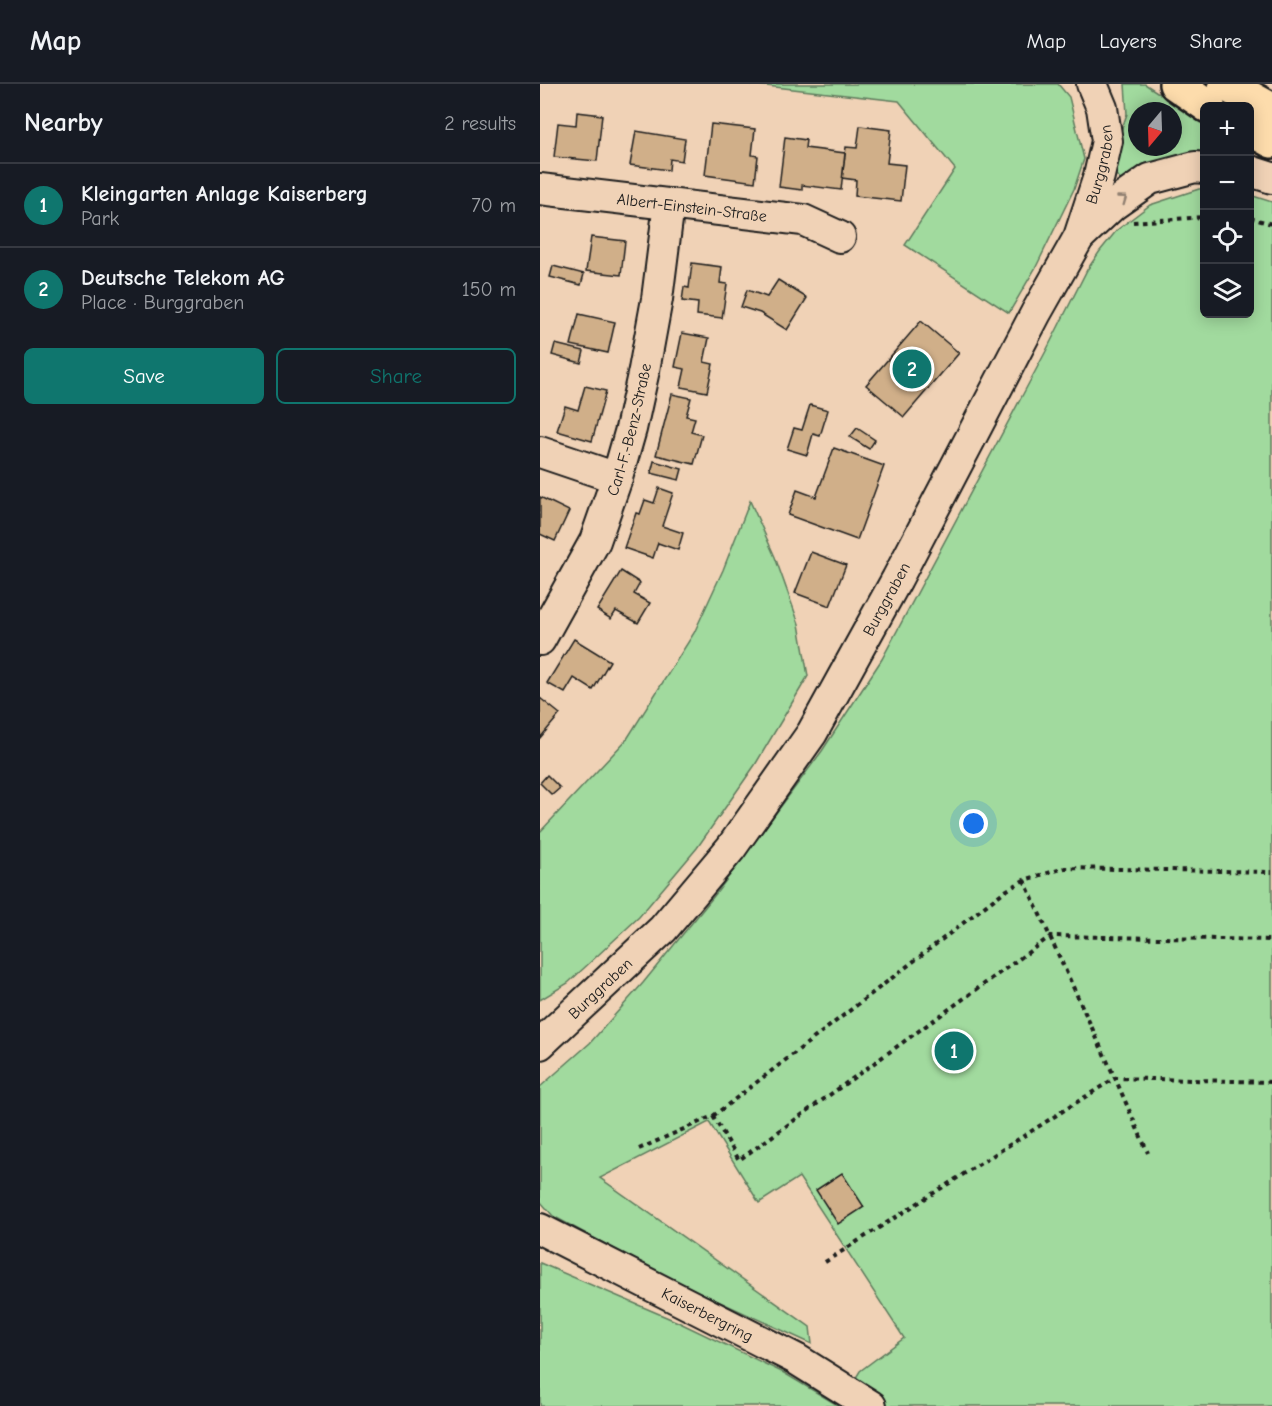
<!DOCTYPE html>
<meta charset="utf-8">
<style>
:root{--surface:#171b24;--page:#20242c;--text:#f1f3f6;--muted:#9ea1a6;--line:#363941;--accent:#0f766e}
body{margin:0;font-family:"Comic Neue",sans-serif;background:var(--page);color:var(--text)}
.controls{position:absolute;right:18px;top:18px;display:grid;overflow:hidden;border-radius:9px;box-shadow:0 3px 15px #0003}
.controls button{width:54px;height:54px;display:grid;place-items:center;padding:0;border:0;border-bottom:2px solid var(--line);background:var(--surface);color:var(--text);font:30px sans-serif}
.compass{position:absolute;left:588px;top:18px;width:54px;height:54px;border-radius:50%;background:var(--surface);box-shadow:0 3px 15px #0003;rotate:199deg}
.you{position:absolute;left:434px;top:740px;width:21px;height:21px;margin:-15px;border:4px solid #fff;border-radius:50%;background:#1a73e8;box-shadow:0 0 0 9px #1a73e833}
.badge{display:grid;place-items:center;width:39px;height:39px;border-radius:50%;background:var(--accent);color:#fff;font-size:20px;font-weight:700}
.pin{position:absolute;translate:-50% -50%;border:3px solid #fff;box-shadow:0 2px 6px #0006}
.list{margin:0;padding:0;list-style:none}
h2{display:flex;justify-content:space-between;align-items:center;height:78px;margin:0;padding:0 24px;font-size:26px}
h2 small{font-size:20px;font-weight:400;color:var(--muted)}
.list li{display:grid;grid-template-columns:39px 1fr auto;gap:18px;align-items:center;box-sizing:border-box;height:84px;padding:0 24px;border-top:2px solid var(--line)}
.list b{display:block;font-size:22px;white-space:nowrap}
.list p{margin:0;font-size:20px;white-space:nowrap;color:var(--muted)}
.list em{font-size:20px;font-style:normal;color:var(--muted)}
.actions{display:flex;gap:12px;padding:18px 24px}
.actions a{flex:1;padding:14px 0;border:2px solid var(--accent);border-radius:9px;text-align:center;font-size:21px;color:var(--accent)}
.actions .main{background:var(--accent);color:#fff}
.icon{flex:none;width:33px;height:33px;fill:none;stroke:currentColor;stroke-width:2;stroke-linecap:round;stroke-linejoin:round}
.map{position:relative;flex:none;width:732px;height:1322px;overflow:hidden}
header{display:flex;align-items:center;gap:36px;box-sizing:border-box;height:84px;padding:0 30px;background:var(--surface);border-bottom:2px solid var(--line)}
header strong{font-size:28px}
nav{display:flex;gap:33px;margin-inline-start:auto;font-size:21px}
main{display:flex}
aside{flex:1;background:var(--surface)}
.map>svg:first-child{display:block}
</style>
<header>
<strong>Map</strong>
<nav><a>Map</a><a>Layers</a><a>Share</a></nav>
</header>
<main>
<aside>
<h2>Nearby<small>2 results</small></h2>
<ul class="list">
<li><span class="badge">1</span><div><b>Kleingarten Anlage Kaiserberg</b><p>Park</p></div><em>70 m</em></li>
<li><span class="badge">2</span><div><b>Deutsche Telekom AG</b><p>Place · Burggraben</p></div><em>150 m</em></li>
</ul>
<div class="actions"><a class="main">Save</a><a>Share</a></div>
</aside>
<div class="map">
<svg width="732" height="1322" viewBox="0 0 732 1322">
<rect width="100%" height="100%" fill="#f0d2b6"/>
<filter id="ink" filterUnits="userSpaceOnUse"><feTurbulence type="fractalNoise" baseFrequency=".0167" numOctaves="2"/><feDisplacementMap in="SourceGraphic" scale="12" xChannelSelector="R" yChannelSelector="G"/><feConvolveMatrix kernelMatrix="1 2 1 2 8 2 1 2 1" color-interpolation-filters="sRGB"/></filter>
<g filter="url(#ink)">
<g fill="#a1da9e" stroke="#5e7b5d" stroke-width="1.5" fill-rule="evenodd">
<path d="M208 0H518L529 13 544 75 534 105 496 183 469 229 365 161 415 85 359 17Z"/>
<path d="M585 0H605L664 39V71L581 97 569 82 587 30ZM597 27H633V63H597Z"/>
<path d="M659 105H664V230H710V111L732 118V1322H0V1179L138 1238 244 1289 299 1322 320 1287 364 1254 259 1093 219 1119 169 1038 60 1094 270 1243 272 1260 132 1196 13 1132 0 1117V1003L50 959 103 899 178 807 282 667 342 575 506 267 547 186 560 167 577 146 610 121Z"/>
<path d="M210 417 235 473 259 540 268 592 215 681 157 764 99 833 28 899 0 916V748L87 655 154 549 183 486Z"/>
</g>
<g fill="#d0af89" stroke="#1c1c1c" stroke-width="1.5">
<path d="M37 28 62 31 57 77 14 73 18 39 36 41Z"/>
<path d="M171 40 215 45 212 71 218 72 215 98 165 91Z"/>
<path d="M320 42 351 46 347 79 365 81 361 117 315 112 316 96 302 94 306 63 317 64Z"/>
<path d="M96 47 145 55 142 77 130 75 129 86 90 81Z"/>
<path d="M245 53 266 56 265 64 305 69 301 106 262 101V106L239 103Z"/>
<path d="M51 153 85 157 81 191 46 187Z"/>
<path d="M152 179 182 183 180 199 187 200 182 234 157 231 158 219 142 217 144 203 149 204Z"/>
<path d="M13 182 44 190 41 201 10 193Z"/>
<path d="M238 196 267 214 247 246 220 229 201 223 207 206 227 213Z"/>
<path d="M39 230 75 238 68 269 31 261Z"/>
<path d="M381 237 419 269 364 333 326 301Z"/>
<path d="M142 249 169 254 164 278 173 280 167 308 141 303 145 285 135 283Z"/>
<path d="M15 260 44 267 41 279 12 271Z"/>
<path d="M45 302 66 307 52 357 17 347 25 322 38 326Z"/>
<path d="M132 310 151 314 146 332 155 334 151 348 162 351 154 380 116 371Z"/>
<path d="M270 321 288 326 280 352 273 350 267 371 247 365 254 344 262 346Z"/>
<path d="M317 344 335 356 329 365 310 353Z"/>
<path d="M294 364 344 382 317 456 248 431 257 406 276 413Z"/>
<path d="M114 377 142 385 139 396 111 389Z"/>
<path d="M119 404 133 409 122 442 143 449 138 466 118 459 113 474 84 464 96 429 100 430 105 416 114 419Z"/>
<path d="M0 413 29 427 15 457 0 450Z"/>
<path d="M271 468 306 481 290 522 255 509Z"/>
<path d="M81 487 100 499 94 510 110 519 98 539 76 527 71 535 57 526Z"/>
<path d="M34 555 70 577 53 606 34 594 25 609 7 599Z"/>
<path d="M0 614 20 630 0 654Z"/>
<path d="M7 691 20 704 12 711 0 699Z"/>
<path d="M302 1089 324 1123 298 1140 276 1106Z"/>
</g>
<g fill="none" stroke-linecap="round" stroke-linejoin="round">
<defs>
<g id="minor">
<path d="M710 87 732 94"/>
<path id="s1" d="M0 105 263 136 300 153"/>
<path d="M541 151 573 121 610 95 655 83 664 84"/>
<path d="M0 368 77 394"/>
<path id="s2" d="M0 556 55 457 77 394 91 345 104 286 117 215 129 120"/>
<path id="s3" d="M0 960 123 845 191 764 272 649 357 495 496 229 539 153 559 92 567 57 562 24 552 0"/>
<path id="s4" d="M0 1145 256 1275 331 1322"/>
</g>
<g id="major">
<path d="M636 0 668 22"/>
<path d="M685 0 732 26"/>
<path d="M710 45 732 57"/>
</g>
</defs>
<use href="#minor" stroke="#1c1c1c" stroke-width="34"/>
<use href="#major" stroke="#1c1c1c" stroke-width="38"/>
<g stroke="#1c1c1c" stroke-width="4" stroke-dasharray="4.5 4.5" stroke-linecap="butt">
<path d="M710 134 732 140"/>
<path d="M593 138 664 133"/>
<path d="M484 796 575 994 608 1069"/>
<path d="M173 1032 199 1076 511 852 732 856"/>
<path d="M99 1065 173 1032 462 809 484 796 525 784 732 788"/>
<path d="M285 1178 575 994 732 998"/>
</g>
<use href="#minor" stroke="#f0d2b6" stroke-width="30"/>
<use href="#major" stroke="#fddcac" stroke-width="33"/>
</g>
<defs><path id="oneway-chevron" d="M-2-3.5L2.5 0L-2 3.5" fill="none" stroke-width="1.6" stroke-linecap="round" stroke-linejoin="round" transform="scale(1.5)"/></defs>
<use stroke="#918071" href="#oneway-chevron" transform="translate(583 115) rotate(-36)"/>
</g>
<g text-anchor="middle" stroke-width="6" stroke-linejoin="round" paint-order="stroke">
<g font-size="16" fill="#1c1c1c" stroke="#f0d2b6">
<text dy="6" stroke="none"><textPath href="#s3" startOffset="1054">Burggraben</textPath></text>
<text dy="6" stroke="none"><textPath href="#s1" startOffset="153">Albert-Einstein-Straße</textPath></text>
<text dy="6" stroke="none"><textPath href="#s2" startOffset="230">Carl-F.-Benz-Straße</textPath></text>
<text dy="6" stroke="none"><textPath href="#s3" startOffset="568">Burggraben</textPath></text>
<text dy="6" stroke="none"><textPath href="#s3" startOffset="82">Burggraben</textPath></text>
<text dy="6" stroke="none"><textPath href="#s4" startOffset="188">Kaiserbergring</textPath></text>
</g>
</g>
</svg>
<div class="controls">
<button>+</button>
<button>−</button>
<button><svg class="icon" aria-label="locate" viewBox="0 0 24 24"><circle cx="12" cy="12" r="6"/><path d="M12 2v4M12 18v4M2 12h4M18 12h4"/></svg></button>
<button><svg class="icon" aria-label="layers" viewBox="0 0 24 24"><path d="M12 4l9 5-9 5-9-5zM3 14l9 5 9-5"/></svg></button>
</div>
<svg class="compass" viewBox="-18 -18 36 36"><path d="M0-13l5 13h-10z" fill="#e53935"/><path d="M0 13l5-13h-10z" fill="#9ea1a6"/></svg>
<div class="you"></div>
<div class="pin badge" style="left:414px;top:967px">1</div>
<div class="pin badge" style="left:372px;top:285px">2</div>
</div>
</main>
